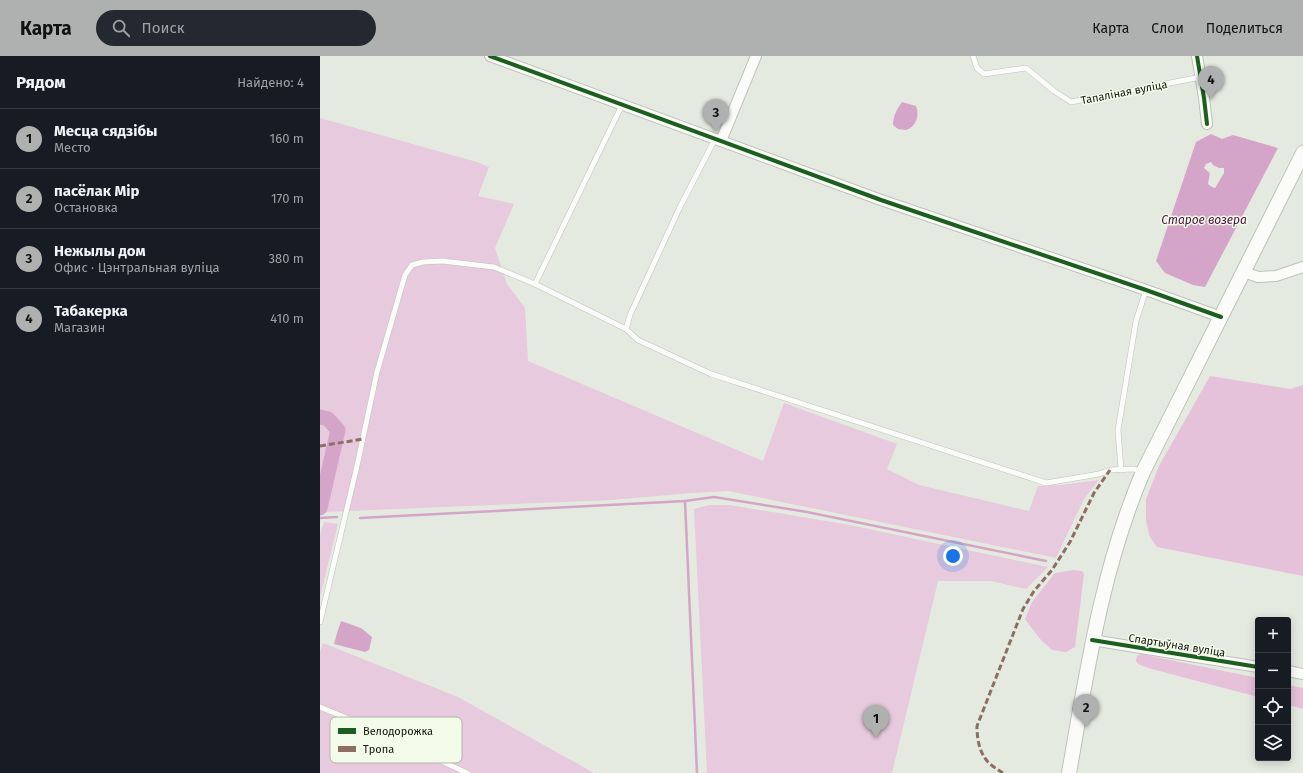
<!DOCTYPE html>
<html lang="ru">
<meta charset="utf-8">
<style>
:root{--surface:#171b24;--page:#242831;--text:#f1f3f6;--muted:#9ea1a6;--line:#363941;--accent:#aeb1af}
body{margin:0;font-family:"Fira Sans",sans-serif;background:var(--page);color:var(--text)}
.controls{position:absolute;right:12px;bottom:12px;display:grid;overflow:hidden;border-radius:4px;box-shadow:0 2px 10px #0003}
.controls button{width:36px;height:36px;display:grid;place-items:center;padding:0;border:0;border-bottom:1px solid var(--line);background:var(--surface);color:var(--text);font:20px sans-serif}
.you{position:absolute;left:633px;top:500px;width:14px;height:14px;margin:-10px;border:3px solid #fff;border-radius:50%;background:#1a73e8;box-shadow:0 0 0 6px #1a73e833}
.badge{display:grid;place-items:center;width:26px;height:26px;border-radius:50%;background:var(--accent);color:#111;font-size:13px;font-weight:700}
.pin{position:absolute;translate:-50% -33px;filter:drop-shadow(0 1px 2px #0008)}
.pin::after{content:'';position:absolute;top:21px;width:14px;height:12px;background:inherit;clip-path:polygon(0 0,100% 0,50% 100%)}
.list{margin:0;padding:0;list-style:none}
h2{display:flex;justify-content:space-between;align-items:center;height:52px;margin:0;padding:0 16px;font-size:17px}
h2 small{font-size:13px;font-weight:400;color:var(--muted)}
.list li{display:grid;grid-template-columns:26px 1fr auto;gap:12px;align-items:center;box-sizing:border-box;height:60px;padding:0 16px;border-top:1px solid var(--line)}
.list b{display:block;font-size:15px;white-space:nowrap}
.list p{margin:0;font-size:13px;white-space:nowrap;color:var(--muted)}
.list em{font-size:13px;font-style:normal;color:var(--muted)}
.icon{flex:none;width:22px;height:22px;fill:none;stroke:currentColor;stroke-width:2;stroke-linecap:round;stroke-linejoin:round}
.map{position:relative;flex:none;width:983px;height:717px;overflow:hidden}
header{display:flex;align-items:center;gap:24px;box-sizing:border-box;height:56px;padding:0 20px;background:var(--accent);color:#111}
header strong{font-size:19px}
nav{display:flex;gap:22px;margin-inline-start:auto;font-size:14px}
.search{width:280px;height:36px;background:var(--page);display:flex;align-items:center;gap:10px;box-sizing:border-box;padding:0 14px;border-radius:22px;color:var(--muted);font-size:15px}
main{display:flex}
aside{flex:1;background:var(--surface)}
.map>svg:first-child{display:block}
</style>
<header>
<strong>Карта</strong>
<div class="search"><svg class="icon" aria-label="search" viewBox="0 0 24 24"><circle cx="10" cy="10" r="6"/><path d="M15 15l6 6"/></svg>Поиск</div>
<nav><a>Карта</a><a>Слои</a><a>Поделиться</a></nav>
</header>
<main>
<aside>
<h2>Рядом<small>Найдено: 4</small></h2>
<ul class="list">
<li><span class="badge">1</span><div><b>Месца сядзібы</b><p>Место</p></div><em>160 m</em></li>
<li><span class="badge">2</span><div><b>пасёлак Мір</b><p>Остановка</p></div><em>170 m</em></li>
<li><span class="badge">3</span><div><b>Нежылы дом</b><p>Офис · Цэнтральная вуліца</p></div><em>380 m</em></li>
<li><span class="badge">4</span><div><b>Табакерка</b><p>Магазин</p></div><em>410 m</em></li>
</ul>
</aside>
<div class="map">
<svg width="983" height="717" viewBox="0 0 983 717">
<rect width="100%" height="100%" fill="#e5eae0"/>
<g fill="#e7cadd">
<path d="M0 62 157 106 169 111 158 140 194 148 175 192 187 228 205 252 208 305 443 405 464 347 577 388 567 413 599 429 709 455 718 430 741 429 779 424 764 443 736 502 408 435 372 437 292 444 5 456 24 376C19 363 14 358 0 354Z"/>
<path d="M0 366C7 370 12 373 13 381L0 433Z"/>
<path d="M389 449H410L530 469 728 511 706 533 671 525H618L572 717H387L374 453Z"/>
<path d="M4 466 18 468 0 541V479Z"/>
<path d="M3 587 138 641 274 717H0V596Z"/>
</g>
<g fill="#e6c1da">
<path d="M890 320 970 333 983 329V520L837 491 830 481 826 465V443L839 410Z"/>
<path d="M753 514 762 515 764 518 755 591 746 596 732 594 720 583 705 563 712 546 735 517Z"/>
<path d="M821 598 938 622V641L828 612 818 608 816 605 817 600Z"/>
<path d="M968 629 983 632V653L968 649Z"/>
</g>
<g fill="#d4a5c8" fill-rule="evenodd">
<path d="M582 46 596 50C600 59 596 71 586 74L578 73 573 69C573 60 577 53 582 46Z"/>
<path d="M891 78 902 83 913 79 958 92 885 231 873 229 845 217 836 205 876 86ZM891 106 893 109 899 112H904V117L895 132 892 131 888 128 890 117 884 112 886 108Z"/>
<path d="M21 565 41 572 52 581 49 594 45 596 14 588 17 577Z"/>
</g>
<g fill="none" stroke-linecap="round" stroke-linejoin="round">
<g stroke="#d4a5c8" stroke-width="2.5">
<path d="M365 445 377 717"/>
<path d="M0 462 17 461"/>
<path d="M40 462 365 445 394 441 487 456 726 505"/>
</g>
<path stroke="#d4a5c8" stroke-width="15" d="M0 361 8 363 18 374 0 452"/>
<defs>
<g id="lane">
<path d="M653 0 657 12 664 18 706 12 734 35 751 46 881 21"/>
<path d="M302 49 215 228 306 273 318 284 391 318 726 427 779 418 790 414 814 413 822 416"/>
<path d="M306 273 310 259 360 151 395 83"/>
<path d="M801 414 798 374 816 265 826 234"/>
<path d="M0 566 37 410 57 316 85 219 92 209 103 206 122 205 174 211 215 228"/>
<path d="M0 651 46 670 147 717"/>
</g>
<g id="street">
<path d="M170 0 561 144 826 234 901 261"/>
<path d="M877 0 884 42 887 68"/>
<path d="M401 85 436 0"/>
<path d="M924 216 938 221 956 220 983 211"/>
<path d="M772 584 938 611"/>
<path d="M968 615 983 618"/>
</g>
<path id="secondary" d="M749 717C767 615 782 512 823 416L983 97"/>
</defs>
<use href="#lane" stroke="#bec1ba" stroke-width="6"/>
<use href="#street" stroke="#bec1ba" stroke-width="12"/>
<use href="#secondary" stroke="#bec1ba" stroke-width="16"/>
<use href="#lane" stroke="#fbfcfa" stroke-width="5"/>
<use href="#street" stroke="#fbfcfa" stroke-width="10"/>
<use href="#secondary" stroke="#fbfcfa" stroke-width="14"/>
<g stroke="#8d6e63" stroke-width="3" stroke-dasharray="6 3" stroke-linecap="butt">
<path d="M0 390 43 383"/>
<path d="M683 717C678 714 672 710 668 706 659 696 657 683 657 670L703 553 714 535 732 514 750 486 774 437 790 414"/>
</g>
<defs>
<g id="cycleway">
<path d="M170 0 561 144 826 234 901 261"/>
<path d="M877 0 884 42 887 68"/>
<path d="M772 584 938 611"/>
</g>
</defs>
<use href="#cycleway" stroke="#f3fbe9" stroke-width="6"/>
<use href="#cycleway" stroke="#1b5e20" stroke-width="4"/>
</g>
<g text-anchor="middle" stroke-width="3" stroke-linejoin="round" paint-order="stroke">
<g font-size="11" fill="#12150f" stroke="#f3fbe9">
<text transform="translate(804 36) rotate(-11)" y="4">Тапаліная вуліца</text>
<text transform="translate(857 589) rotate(9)" y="4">Спартыўная вуліца</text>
</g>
<g font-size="12" font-style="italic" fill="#4c0f42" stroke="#f3fbe9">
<text x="884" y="168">Старое возера</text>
</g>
</g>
<rect x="10" y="661" width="132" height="46" rx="6" fill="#f3fbe9" stroke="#b0b6a8" stroke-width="1"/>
<rect x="18" y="672" width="18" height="6" fill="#1b5e20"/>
<rect x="18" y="690" width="18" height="6" fill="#8d6e63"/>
<g font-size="11" fill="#12150f">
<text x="43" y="679">Велодорожка</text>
<text x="43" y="697">Тропа</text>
</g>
</svg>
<div class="controls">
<button>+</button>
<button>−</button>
<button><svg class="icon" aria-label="locate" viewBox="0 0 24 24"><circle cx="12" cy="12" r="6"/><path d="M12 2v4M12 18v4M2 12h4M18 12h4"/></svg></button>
<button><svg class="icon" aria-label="layers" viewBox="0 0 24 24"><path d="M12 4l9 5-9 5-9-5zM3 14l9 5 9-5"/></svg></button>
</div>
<div class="you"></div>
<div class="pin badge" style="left:556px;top:682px">1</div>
<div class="pin badge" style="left:766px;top:671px">2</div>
<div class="pin badge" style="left:396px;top:76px">3</div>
<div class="pin badge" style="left:891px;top:43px">4</div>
</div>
</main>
